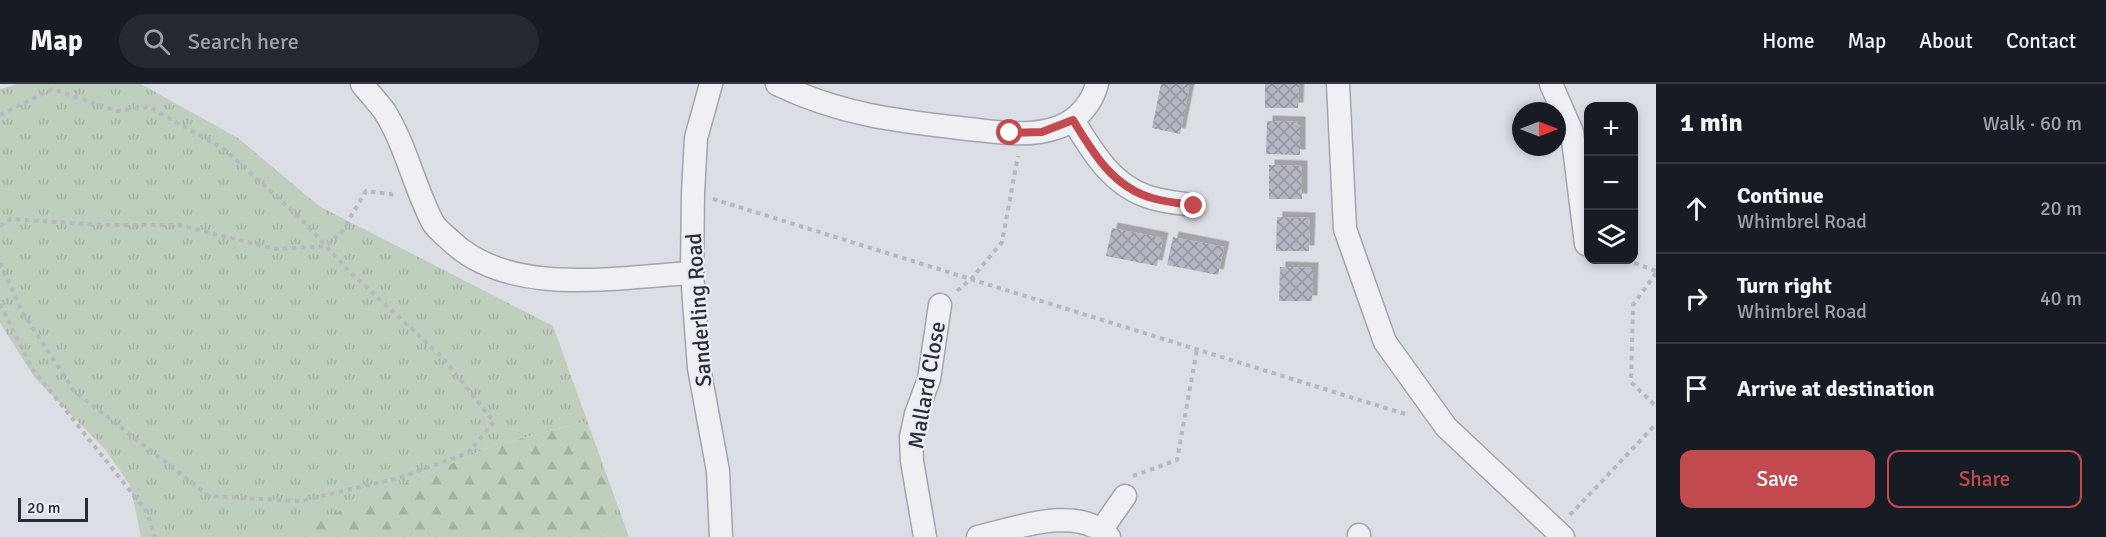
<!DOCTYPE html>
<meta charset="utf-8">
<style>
:root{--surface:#171b24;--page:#242831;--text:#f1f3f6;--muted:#9ea1a6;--line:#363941;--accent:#c2494e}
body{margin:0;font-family:Signika,sans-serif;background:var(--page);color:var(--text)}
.controls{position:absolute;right:18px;top:18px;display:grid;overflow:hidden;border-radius:12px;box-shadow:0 3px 9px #0003}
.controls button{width:54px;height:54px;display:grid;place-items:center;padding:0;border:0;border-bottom:2px solid var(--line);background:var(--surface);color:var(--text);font:30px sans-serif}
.compass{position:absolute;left:1512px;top:18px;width:54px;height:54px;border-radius:50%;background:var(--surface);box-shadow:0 3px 9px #0003;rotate:90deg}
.scale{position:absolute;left:18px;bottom:15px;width:70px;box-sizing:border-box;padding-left:6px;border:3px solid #272c3a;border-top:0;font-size:16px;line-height:21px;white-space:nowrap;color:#272c3a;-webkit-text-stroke:4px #ebedf3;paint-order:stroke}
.stop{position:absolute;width:18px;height:18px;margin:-14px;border:4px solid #c2494e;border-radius:50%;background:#fff}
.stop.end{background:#c2494e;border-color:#fff;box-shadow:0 2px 6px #0008}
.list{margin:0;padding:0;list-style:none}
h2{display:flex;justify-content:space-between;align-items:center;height:78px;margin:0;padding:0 24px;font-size:26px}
h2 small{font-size:20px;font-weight:400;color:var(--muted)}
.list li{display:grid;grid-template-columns:39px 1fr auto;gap:18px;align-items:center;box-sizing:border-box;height:90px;padding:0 24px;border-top:2px solid var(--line)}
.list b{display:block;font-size:22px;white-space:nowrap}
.list p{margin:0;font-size:20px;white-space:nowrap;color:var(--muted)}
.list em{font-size:20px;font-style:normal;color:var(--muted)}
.actions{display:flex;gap:12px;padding:18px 24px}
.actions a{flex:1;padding:14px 0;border:2px solid var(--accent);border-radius:12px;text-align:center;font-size:21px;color:var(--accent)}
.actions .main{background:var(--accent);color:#fff}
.icon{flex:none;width:33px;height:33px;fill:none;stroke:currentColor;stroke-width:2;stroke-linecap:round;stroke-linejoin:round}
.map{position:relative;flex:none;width:1656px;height:453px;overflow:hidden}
header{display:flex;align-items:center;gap:36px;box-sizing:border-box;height:84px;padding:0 30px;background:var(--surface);border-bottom:2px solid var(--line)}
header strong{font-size:28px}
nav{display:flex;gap:33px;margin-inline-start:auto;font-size:21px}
.search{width:420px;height:54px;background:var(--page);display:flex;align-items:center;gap:15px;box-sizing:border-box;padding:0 21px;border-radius:33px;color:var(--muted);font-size:22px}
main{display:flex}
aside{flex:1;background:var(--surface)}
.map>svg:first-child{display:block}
</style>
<header>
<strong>Map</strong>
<div class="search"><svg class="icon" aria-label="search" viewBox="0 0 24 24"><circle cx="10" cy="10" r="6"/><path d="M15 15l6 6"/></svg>Search here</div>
<nav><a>Home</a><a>Map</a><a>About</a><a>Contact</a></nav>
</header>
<main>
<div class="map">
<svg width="1656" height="453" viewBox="0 0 1656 453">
<defs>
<pattern id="grass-tufts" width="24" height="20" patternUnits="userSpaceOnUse" patternTransform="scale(1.5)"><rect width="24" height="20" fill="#c0cebe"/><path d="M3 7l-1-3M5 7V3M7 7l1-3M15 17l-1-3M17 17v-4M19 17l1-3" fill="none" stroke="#a5b1a4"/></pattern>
<pattern id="forest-firs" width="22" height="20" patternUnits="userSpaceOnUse" patternTransform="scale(1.5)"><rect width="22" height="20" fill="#c0cebe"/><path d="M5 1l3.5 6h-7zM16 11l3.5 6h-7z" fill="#a5b1a4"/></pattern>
<pattern id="building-cross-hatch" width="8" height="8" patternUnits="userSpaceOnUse" patternTransform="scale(1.5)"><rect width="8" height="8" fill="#b4b7c1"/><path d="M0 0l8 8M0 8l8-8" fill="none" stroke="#92959e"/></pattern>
<filter id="shadow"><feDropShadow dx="5.5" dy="-5.5" stdDeviation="0" flood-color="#0004"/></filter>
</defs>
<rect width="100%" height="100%" fill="#dcdee5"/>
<path fill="url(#grass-tufts)" d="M18 0H141L238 54 319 122 553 242 629 453H602L609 448 584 338 495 361 288 450 286 453H141L130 401 104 364 35 294 0 239V5Z"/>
<path fill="url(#forest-firs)" d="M584 338 615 421 609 448 602 453H286L287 450 495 361Z"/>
<g fill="url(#building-cross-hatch)" filter="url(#shadow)">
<path d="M1161 0H1190L1180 50 1152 44Z"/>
<path d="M1265 0H1299L1298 24H1265Z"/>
<path d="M1267 37 1300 38V71L1266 70Z"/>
<path d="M1269 81 1302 82V115H1269Z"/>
<path d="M1277 133 1310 134 1309 167H1276Z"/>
<path d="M1112 144 1163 154 1157 182 1106 172Z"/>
<path d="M1173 153 1224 163 1218 191 1167 181Z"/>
<path d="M1280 183 1313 184 1312 217H1279Z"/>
</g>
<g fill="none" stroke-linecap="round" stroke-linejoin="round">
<defs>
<g id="street">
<path d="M362 0C369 9 378 18 385 28 406 62 414 102 432 137 436 145 445 151 451 157 511 214 617 193 692 189"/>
<path d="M711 0 696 54 693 109 692 189 699 284 718 387 721 453"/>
<path d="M777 0C841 31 898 37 968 45 998 48 1030 54 1059 43 1078 36 1092 19 1097 0"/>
<path d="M1338 0 1345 145 1385 258 1446 343 1563 453"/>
<path d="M1551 0 1572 48 1586 160"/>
<path d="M1073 36C1093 69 1113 103 1152 114 1165 118 1180 119 1194 121"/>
<path d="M1102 445 1125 412"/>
<path d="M925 453 912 377 911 353 916 330 929 295 940 221"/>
<path d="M978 453C1016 444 1078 420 1109 453"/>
<path d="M1359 453V451"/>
</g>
</defs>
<use href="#street" stroke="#a2a5ae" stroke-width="25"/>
<g stroke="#b6b9c0" stroke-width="4" stroke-dasharray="4.5 4.5" stroke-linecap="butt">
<path d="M0 31 52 5 117 27 149 23 224 65 301 135 349 187 443 274 494 338 468 369 399 394 300 417 209 412 74 307 23 229 0 179"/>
<path d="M713 115 1408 331"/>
<path d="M0 142 11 135 101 141H178L276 165 326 162 341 149 366 107 397 111"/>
<path d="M1626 176 1656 187"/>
<path d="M1656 189 1633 221 1631 298 1656 322"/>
<path d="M957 207 972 194 1002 158 1018 72"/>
<path d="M0 220 32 284 147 428 155 453"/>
<path d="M1133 392 1177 376 1197 265"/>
<path d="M1570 431 1656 340"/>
</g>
<use href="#street" stroke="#eef0f4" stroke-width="22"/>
</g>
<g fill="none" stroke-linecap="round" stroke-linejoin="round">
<path stroke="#c2494e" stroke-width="8" d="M1010 49 1042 48 1073 36C1093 69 1113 103 1152 114 1165 118 1180 119 1194 122"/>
</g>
<g text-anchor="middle" stroke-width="4.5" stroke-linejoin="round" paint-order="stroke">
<g font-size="22" fill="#272c3a" stroke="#ebedf3">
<text transform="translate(698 226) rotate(-94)" y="8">Sanderling Road</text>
<text transform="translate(926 301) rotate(-80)" y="8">Mallard Close</text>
</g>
</g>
</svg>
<div class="controls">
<button>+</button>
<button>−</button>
<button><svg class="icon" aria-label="layers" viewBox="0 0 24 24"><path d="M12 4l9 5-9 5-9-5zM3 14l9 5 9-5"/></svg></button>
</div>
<svg class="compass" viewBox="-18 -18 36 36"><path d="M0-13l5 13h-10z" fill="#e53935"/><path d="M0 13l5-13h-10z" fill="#9ea1a6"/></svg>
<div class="scale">20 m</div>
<div class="stop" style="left:1010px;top:49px"></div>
<div class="stop end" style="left:1194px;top:122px"></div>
</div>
<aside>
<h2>1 min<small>Walk · 60 m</small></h2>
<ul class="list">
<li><svg class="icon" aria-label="ahead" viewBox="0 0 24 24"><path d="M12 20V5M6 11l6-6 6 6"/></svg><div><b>Continue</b><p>Whimbrel Road</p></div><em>20 m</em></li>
<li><svg class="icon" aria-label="right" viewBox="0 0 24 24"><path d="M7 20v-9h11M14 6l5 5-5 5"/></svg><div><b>Turn right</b><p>Whimbrel Road</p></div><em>40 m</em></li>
<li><svg class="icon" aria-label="arrive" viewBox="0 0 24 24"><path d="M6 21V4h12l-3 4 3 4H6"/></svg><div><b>Arrive at destination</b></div></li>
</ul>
<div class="actions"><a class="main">Save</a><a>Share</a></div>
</aside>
</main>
